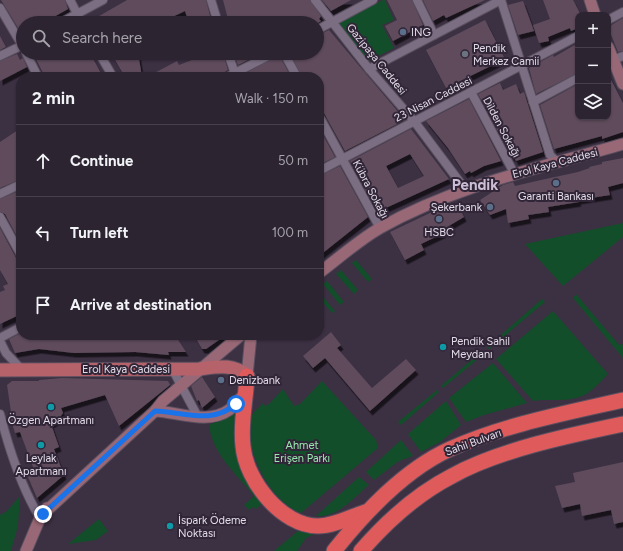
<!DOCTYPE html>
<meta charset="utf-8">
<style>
:root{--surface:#2d2432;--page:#39303e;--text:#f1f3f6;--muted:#a7a4ac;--line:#48414d}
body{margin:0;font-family:Figtree,sans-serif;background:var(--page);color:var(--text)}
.controls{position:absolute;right:12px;top:12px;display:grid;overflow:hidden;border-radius:8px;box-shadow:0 1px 3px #0004}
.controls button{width:36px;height:36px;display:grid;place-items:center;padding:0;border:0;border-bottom:1px solid var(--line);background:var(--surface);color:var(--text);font:20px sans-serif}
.stop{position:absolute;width:12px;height:12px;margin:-9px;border:3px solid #1a73e8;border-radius:50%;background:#fff}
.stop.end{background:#1a73e8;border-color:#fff;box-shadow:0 1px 4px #0008}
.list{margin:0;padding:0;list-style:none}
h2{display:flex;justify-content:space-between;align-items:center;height:52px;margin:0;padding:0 16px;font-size:17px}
h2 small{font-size:13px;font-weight:400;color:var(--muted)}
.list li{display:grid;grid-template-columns:26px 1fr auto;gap:12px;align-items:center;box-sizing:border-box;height:72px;padding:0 16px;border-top:1px solid var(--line)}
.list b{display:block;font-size:15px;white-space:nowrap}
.list em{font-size:13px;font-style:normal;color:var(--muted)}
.icon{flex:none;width:22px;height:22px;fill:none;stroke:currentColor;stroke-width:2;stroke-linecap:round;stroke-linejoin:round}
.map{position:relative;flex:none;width:623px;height:551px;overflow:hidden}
.search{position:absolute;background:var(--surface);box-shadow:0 1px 3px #0004;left:16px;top:16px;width:308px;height:44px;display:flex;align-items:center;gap:10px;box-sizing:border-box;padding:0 14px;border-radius:22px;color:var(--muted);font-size:15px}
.panel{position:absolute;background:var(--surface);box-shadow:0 1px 3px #0004;left:16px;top:72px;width:308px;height:268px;border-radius:16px}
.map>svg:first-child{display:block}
</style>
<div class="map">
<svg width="623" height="551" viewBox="0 0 623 551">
<defs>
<filter id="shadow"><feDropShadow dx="2.5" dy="4.5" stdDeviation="0" flood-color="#0009"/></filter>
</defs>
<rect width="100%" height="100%" fill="#3c3043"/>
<g fill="#134e2a">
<path d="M383 0H385L394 20 382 25 394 48 367 62 338 23Z"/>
<path d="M623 223V237L563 286 525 244Z"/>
<path d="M356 260 372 279 368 282 352 263Z"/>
<path d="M341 270 358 290 354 294 336 274Z"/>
<path d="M327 281 344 302 340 305 323 284Z"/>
<path d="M319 292 335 311 332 313 319 298Z"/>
<path d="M576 294 619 345 623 344V358L573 298Z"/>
<path d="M542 299 545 302 489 349 487 347Z"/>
<path d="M553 311 608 374C601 381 591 393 582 396 566 403 549 398 533 401L496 359Z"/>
<path d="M482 351 484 354 443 388 441 386Z"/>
<path d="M493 363 527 403 484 415 466 422 449 398Z"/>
<path d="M322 381 376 440 378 448 301 513C270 502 241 446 252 415 254 411 260 407 263 403L265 406 269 404 283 389 294 406 300 404Z"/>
<path d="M437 390 439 392 401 425 398 422Z"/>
<path d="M446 401 461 425 440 442 421 452 408 434Z"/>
<path d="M236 410 234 435 241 468 266 500 256 509 253 507 249 510 244 505 254 496C238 476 211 452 209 425L226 417Z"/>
<path d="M401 440 413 456 399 461 374 480 366 472Z"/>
<path d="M359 477 369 485C353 498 338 518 316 516Z"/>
<path d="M20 496 18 526 11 551H0V515L7 511Z"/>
<path d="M99 519 108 531 96 540 68 544Z"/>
<path d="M298 531 315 534 306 538 297 551H274Z"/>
</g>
<g fill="#5e4c5c" fill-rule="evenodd" filter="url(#shadow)">
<path d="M1 0H65L68 9 43 23H23V36Z"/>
<path d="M127 0H206L212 23H189L185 11 168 19 170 23H87Z"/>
<path d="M223 0H310L321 16 319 19 321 21 318 23H229Z"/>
<path d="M322 0H351L331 11Z"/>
<path d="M387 0H412L423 25 393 41 385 26 397 20Z"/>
<path d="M423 0H485L446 18 444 15 433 21Z"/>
<path d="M543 0H573L581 15H578V28L571 31 570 28 548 37 549 41 539 43 533 25 550 19Z"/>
<path d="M523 1 534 31 518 35 508 5Z"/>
<path d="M623 18V51L618 52 608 27Z"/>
<path d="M485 20 505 59 446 88 426 50Z"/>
<path d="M329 30 405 120 345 151 324 113 319 111V77H302L290 53H317V36Z"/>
<path d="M0 36 6 47 0 50Z"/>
<path d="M578 43V73L536 94 529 68 553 55 554 57Z"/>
<path d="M33 53H90L103 77H45Z"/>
<path d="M111 53H138L142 77H125Z"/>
<path d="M190 53H223L228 70 217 77H147L177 61 179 65 192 60Z"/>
<path d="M238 53H262L238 65 236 60 239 59Z"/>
<path d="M17 54 20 60 23 58 27 67 0 81V61Z"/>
<path d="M279 55 291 77H245L244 74Z"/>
<path d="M608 74 623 103V132L602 139V136L554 149 540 105 578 84V117H608Z"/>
<path d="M500 83 503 90 516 84 520 94 524 92 543 152 516 161 514 157H512L478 94Z"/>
<path d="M469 99 501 161 484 166 471 173 470 171 465 174 448 148 426 121Z"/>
<path d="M21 128V179L0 188V142Z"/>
<path d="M319 128 335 157 319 165Z"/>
<path d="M411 129 449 179 377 212 350 161ZM410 154 424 176 398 188 386 166Z"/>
<path d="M623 158V183L608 187 610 195 578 200 579 202 548 207 549 212 528 215 529 219 508 223 506 209 490 215 480 200 503 185 513 182 515 186 541 180 578 172 590 168 589 167 602 164V162Z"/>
<path d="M340 166 368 217 319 256V176Z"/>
<path d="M21 190V244L5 214 0 212V199Z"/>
<path d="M451 203 453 207 458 205 464 217 442 230 444 233 421 244 424 250 405 260 390 232Z"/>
<path d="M0 228 16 258 21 260V314L0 324V292L5 290 3 286 8 284 0 270Z"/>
<path d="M331 332 341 345 337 348 372 388 406 359 416 370 370 411 325 358 313 368 303 356Z"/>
<path d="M21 333V335H175L186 352H168L169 355 135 352 74 353 39 349 15 353 9 339Z"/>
<path d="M194 335H226L206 349H202Z"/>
<path d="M202 377 215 397 202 408 199 400 197 401 191 386Z"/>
<path d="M62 378 168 381 170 385 119 426 105 395 61 408 63 413 58 420 51 424 59 447 54 449 64 475 37 498 25 470 33 467 20 432 15 433 9 413 11 412 7 385 12 381H39V380Z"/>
<path d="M623 462V522L614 524 611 510 582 516 580 504 562 508 555 486 575 482 573 473Z"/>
</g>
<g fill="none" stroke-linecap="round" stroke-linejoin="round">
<defs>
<g id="street">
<path d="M70 0 82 23"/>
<path d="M211 0 218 23"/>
<path d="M315 0 369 69 414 121 465 189"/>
<path d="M417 0 434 35"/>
<path d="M501 0 550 155 558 163"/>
<path d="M0 8 23 47"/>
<path d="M608 20 623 12"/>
<path d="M60 23 103 0"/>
<path d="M317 30 373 0"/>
<path d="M26 53 38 77"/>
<path d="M99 53 113 77"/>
<path d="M228 53 236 77"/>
<path d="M284 53 297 77"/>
<path d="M0 56 23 45"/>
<path d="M608 62 623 56"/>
<path d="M369 69 501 0"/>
<path d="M227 77 274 53"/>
<path d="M471 92 514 173"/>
<path d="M533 102 578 78"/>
<path d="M319 116 380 228"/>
<path d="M319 171 578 36"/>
<path d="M0 194 21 184"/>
<path d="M0 217 21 255"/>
<path d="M0 338 21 327"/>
<path d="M0 341 6 353 22 370"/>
<path d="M170 369 175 374 198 417"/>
<path d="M0 414C9 449 21 487 40 518"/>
</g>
<g id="secondary">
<path d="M590 0 595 15"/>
<path d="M608 47 623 84"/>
<path d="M319 273C339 258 359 240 380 228 456 185 540 168 623 144"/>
<path d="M247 376 251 335"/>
<path d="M155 411C178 412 208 425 229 410 235 405 241 398 246 392"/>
<path d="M43 514 155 411 163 401 241 335"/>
<path d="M26 551 40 518 47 508"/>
</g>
<path id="primary" d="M0 370 199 369C216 367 233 363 247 376"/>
<g id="highway">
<path d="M247 376C246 399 240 423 243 446 246 481 282 526 318 526 334 526 350 517 365 512"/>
<path d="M334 551C365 512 404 470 450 449 503 425 566 413 623 400"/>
<path d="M361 551C387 521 417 494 452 476 498 450 571 435 623 424"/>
</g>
</defs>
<use href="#street" stroke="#594f5e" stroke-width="10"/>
<use href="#secondary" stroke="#594f5e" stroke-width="13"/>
<use href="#primary" stroke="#594f5e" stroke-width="15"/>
<use href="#highway" stroke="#594f5e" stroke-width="17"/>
<use href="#street" stroke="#7b6e83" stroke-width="8"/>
<use href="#secondary" stroke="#996877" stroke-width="11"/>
<use href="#primary" stroke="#b6626b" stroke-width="13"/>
<use href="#highway" stroke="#de5a5b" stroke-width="15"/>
</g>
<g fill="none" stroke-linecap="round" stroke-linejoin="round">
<path stroke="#1a73e8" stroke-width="5" d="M43 514 155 411C184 412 212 425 236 404"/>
</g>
<g fill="#5c6f8a" stroke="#312638" stroke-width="1.5">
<circle cx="403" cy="32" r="4"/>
<circle cx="556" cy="183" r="4"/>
<circle cx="490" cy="207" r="4"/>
<circle cx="439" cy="219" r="4"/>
<circle cx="221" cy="380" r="4"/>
</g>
<circle fill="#6b7280" stroke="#312638" stroke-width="1.5" cx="465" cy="54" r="4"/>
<g fill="#0f9aa8" stroke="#312638" stroke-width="1.5">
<circle cx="443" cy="347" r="4"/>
<circle cx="51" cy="407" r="4"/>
<circle cx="41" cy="445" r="4"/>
<circle cx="170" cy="526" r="4"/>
</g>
<g text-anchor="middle" stroke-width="4" stroke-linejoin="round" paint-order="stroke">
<g font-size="11" fill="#e3dce8" stroke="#312638" text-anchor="start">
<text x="411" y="36">ING</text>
<text x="473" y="52">Pendik<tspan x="473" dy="13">Merkez Camii</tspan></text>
<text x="556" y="200" text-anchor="middle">Garanti Bankası</text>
<text x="482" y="211" text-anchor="end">Şekerbank</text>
<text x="439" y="236" text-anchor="middle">HSBC</text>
<text x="451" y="345">Pendik Sahil<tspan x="451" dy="13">Meydanı</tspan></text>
<text x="229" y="384">Denizbank</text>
<text x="51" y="424" text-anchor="middle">Özgen Apartmanı</text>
<text x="41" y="462" text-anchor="middle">Leylak<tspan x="41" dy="13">Apartmanı</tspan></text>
<text x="178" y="524">İspark Ödeme<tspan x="178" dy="13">Noktası</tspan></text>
</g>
<g font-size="11" fill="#e3dce8" stroke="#312638">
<text transform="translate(377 59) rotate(51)" y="4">Gazipaşa Caddesi</text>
<text transform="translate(433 99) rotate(-27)" y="4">23 Nisan Caddesi</text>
<text transform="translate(502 127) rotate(62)" y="4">Dilden Sokağı</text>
<text transform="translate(555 163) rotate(-15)" y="4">Erol Kaya Caddesi</text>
<text transform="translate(371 189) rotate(62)" y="4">Kübra Sokağı</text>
<text x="126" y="373">Erol Kaya Caddesi</text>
<text transform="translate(473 442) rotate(-20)" y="4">Sahil Bulvarı</text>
</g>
<g font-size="11" fill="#96e9ae" stroke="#312638">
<text x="302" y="449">Ahmet<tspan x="302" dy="13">Erişen Parkı</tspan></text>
</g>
<g font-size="15" font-weight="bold" fill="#ccbed5" stroke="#312638">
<text x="475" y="190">Pendik</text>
</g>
</g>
</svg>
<div class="controls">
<button>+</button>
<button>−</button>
<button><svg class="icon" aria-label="layers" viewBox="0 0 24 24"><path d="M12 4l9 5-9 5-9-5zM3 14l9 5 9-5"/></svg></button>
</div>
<div class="stop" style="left:236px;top:404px"></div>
<div class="stop end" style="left:43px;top:514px"></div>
<div class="search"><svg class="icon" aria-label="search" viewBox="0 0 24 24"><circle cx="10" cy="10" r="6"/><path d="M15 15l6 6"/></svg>Search here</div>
<section class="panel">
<h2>2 min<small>Walk · 150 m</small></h2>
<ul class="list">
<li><svg class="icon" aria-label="ahead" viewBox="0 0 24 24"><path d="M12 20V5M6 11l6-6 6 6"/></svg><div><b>Continue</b></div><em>50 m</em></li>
<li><svg class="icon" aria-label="left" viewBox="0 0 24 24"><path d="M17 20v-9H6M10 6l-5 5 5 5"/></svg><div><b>Turn left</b></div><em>100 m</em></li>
<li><svg class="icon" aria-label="arrive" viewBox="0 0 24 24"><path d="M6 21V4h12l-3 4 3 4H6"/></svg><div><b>Arrive at destination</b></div></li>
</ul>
</section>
</div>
